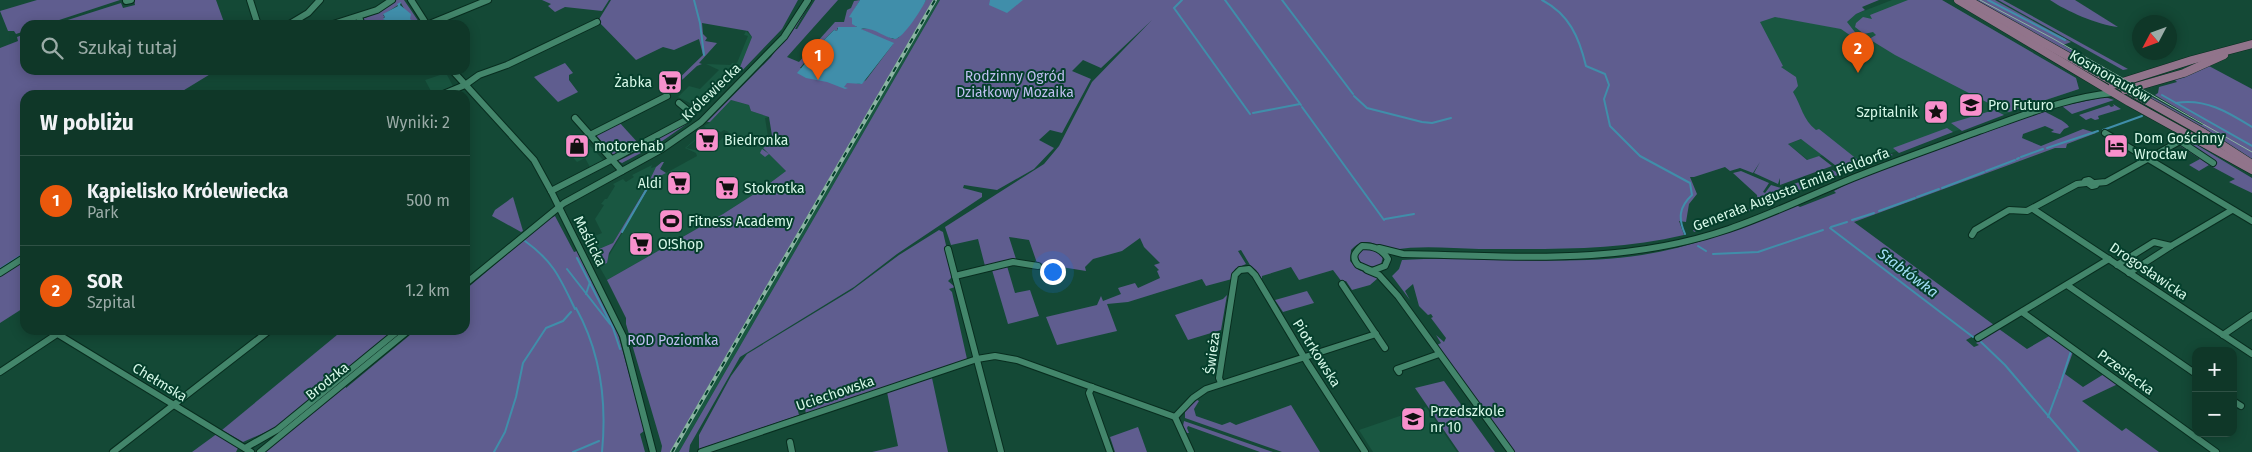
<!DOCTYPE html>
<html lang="pl">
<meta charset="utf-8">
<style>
:root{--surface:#0f3728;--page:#1d4234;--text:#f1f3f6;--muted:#9baca8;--line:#2f5145;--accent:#ea580c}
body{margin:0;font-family:"Fira Sans",sans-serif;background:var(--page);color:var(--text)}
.controls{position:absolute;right:15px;bottom:15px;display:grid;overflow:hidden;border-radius:10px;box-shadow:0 2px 12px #0003}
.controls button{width:45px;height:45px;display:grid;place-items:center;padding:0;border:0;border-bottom:1px solid var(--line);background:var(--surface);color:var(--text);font:25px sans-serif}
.compass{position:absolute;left:2132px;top:15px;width:45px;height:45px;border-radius:50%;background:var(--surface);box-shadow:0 2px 12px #0003;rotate:229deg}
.you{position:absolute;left:1052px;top:271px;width:18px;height:18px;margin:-12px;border:4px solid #fff;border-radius:50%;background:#1a73e8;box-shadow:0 0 0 8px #1a73e833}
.badge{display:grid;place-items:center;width:32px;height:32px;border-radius:50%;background:var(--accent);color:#fff;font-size:16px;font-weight:700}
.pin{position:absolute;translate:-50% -41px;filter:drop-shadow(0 1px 2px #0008)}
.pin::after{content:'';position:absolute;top:26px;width:18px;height:15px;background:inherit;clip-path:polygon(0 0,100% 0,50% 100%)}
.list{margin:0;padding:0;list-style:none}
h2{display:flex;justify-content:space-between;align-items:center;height:65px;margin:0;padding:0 20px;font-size:21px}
h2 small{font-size:16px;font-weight:400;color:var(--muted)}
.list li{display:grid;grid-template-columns:32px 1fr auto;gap:15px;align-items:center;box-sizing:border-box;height:90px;padding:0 20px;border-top:1px solid var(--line)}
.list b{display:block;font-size:19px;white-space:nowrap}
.list p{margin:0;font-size:16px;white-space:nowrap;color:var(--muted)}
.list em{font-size:16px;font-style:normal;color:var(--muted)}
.icon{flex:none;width:28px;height:28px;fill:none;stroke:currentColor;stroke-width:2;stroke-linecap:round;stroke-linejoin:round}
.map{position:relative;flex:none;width:2252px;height:452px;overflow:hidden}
.search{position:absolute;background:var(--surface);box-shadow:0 2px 12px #0003;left:20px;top:20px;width:450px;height:55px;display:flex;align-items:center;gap:12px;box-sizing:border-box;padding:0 18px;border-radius:15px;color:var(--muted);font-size:19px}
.panel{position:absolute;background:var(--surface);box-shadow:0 2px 12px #0003;left:20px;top:90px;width:450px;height:245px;border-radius:15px}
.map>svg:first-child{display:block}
</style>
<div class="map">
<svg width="2252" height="452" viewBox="0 0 2252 452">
<rect width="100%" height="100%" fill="#144936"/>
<g fill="#195741" fill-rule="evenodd">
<path d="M933 0H940L679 452H670Z"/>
<path d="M1892 0H1942L2076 78 2079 89 1859 164 1806 124 1754 13 1840 28 1856 14Z"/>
<path d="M746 31 752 37 736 77 718 95 714 94 700 108 678 97 689 86 700 89 719 70 706 64 731 65 732 63H737L748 36 744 35Z"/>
<path d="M446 73 454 88 433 95 425 80Z"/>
<path d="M731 100 749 105 751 111 769 117 765 118 769 143 773 142 764 149 786 171 762 189 723 214 607 280 599 266 607 263V259L654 179 650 181 613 243 592 252 590 238 602 233 595 219 604 205 601 204 605 199H607L615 186 613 184 623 179 626 182 634 177 632 175 652 165 651 168 659 166 662 162H664L660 169 666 173 697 156 696 153 685 148 707 129 704 126 709 123ZM710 128 721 132 724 130 729 132 717 143 713 146 708 143 699 151 686 148Z"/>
<path d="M584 139 603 160 591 169 585 158 577 162 565 149Z"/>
<path d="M1802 139 1823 155 1808 160 1788 144Z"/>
<path d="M1426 407 1457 452H1373L1359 430Z"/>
</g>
<g fill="#5f5d8f" fill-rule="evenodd">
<path d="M37 0H120L44 25H25V31L16 34 14 31H8L0 11Z"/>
<path d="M134 0H216L225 25H52L121 3 123 8 135 5Z"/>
<path d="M396 0H404L421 25 419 23 409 25H365L362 18 364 16 365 18 372 15 371 14 379 13ZM401 3 411 22 383 18 385 17 383 15Z"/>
<path d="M542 0H609L602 11 565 7 555 12 548 6 551 4Z"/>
<path d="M611 0H798L782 29 736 77 752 37 748 31 702 23 703 34 707 38 705 41 717 43 699 63 702 64 697 66 669 92 667 90 703 55 699 39 674 50 663 47 636 60 598 21Z"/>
<path d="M811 0H812L795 29H797L815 0H838L787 57 799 62 835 22H844L847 10 851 8 854 1 860 0 850 17 853 18 852 23 857 27 837 28V31L834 30C820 43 811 54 800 68L860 84 866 80 893 44 860 29 871 28 893 39 898 38 907 28 926 0H933L670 452H661L662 446 626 324V318L607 280 723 214 762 189 786 171 769 154 765 157 760 153 762 149 769 154 763 148 773 142 769 117 751 111 749 105 731 100 710 122H707L771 57Z"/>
<path d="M940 0H1879L1862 7 1865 10 1856 14 1847 22 1858 36 1854 38 1841 29 1775 17 1760 22 1783 66 1781 67 1796 77 1798 86 1793 92C1801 105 1803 120 1816 130L1819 129 1858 160 1884 151 1893 155 1844 172 1801 139 1788 144 1807 160 1819 156 1832 166 1780 185V178L1778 184 1754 173 1760 162 1753 173 1740 168 1730 171 1725 167 1694 177H1690L1697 194 1689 204 1686 222 1679 221 1684 235C1616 251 1549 249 1479 249 1450 248 1419 245 1393 250 1381 252 1368 231 1351 250L1350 261 1359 270 1378 278 1370 285 1352 290 1346 281 1342 282 1333 270 1299 280 1291 267 1262 276V279L1256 270 1250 265 1241 250 1238 251 1246 264 1235 269 1232 279 1206 286 1202 279 1128 302 1107 304 1117 331 1057 345 1046 317 1097 305 1101 296 1103 301 1121 294 1118 288 1135 283 1138 288 1160 278 1157 271 1159 270 1154 265 1160 263 1144 247 1140 238 1122 251 1093 259 1085 267 1086 271 1037 263 1029 240 1009 237 1016 259 985 266 978 239 951 245 945 227 1044 164 1059 146 1092 82 1152 20 1101 68 1083 60 1072 71 1091 79 1062 133 1050 130 1039 140 1054 148 1034 169 997 190 964 185 963 188 982 193V197L897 254 854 287 740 357 690 445 689 452H679Z"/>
<path d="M1908 0H1942L2076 78 2079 89 2009 112 1998 108 1895 55 1869 39 1876 35 1873 32 1864 34 1855 27 1856 23 1863 17 1872 19 1870 15Z"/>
<path d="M1971 0H1995L2071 42 2063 45 2108 70 2104 71Z"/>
<path d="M1998 0H2003L2128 69 2123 70Z"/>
<path d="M2050 0H2075L2118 27C2098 25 2066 11 2050 0Z"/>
<path d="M25 34V70H217L176 95H25V254L0 270V48L18 41 17 37Z"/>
<path d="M565 63 573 73 569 75V80L578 92 558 102 534 77Z"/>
<path d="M2209 66 2252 89V162L2149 98 2152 97 2202 125 2204 124 2155 95 2158 93 2159 87 2177 82 2175 80 2178 78Z"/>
<path d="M2105 97 2114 100 2072 114 2062 106Z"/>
<path d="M2113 104 2121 109 2098 116 2099 119 2095 120 2091 118 2086 120 2079 115 2109 105 2111 107 2114 106Z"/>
<path d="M1994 110 2004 115 1962 131 1951 123Z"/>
<path d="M2044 111C2052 116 2066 121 2069 127L2064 129 2060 134 2051 132 2054 130 2045 126 2023 134 2022 138 2041 146 2083 129 2096 133 2067 144 2066 148H2055L1854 222 1994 325 1966 340 1974 347 1979 345 1976 343 1999 329 2027 349 2051 335 2073 352 2065 374 2083 387 2104 374 2118 384 2082 401 2122 431 2126 428 2159 452H1515L1437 345 1441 343 1436 335 1444 342 1446 338 1431 318 1433 317 1431 314 1428 315 1419 306 1413 284 1405 291 1410 300 1392 276 1399 269 1402 260C1478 255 1563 267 1642 255 1696 247 1746 225 1796 205L1800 207 1836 193 1834 191 1857 179Z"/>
<path d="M690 119 691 121 658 144 622 163 618 161 645 148 642 145Z"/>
<path d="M619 122 639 144 614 156 596 135Z"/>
<path d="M1947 128 1953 132 1899 153 1893 148Z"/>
<path d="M2174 135 2192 142 2252 178V193L2229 182 2235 179 2209 165 2199 171 2189 165 2200 159 2180 146Z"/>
<path d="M662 162H664L660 169 666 173 654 179 609 253 607 263 599 266 603 274 592 252 613 243 646 188 656 167Z"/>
<path d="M1832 170 1841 174 1811 184 1789 196 1783 188Z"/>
<path d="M1741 171 1769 183 1763 192 1765 193 1771 185 1781 188 1787 196 1694 232 1693 230 1758 206 1757 195 1733 173Z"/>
<path d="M513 197 523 231 521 232 492 216 495 210Z"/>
<path d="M555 216 574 252 577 251 618 334 641 418 644 431 640 434 645 452H264L345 385 346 388 416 330H465V290L549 219Z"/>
<path d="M939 230 943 232 953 276 948 281 955 287 949 289 952 292 967 359 806 414 805 409 798 411 799 415 699 449V435L731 376 747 354 852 290 899 255Z"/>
<path d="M1371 249 1383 257 1381 264C1372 269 1357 266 1358 254L1362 250Z"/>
<path d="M25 259V307L0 323V275Z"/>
<path d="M1007 266 1015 293 1030 290 1039 316 1008 324 992 270Z"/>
<path d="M1307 291 1314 303 1283 312 1275 300Z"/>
<path d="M1227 295 1221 330 1188 340 1175 315 1223 299Z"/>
<path d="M343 330H396L275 428 243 442 222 430Z"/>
<path d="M932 378 948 452H872L898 446 887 392Z"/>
<path d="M1444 381 1495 452H1459L1415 388Z"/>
<path d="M1197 400 1199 401 1194 409 1196 416 1222 425 1230 422 1236 425 1291 405 1320 452H1282L1185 418V411Z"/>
<path d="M1184 421 1273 452H1260L1188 426 1187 428 1189 433H1187L1183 426Z"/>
<path d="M1138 427 1147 452H1115L1110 437Z"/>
<path d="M218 433 239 446 236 452H192Z"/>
</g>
<g fill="#408eaa">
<path d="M860 0H926C923 7 903 39 895 39 884 38 873 26 861 29L894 43 862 84 847 83 844 87 848 88 845 89 827 82 806 78 797 73 808 60V56L834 30 837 31 838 27H857L852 24V18L849 17Z"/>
<path d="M990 0H1023L1007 13 989 5Z"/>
<path d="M401 2 400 5 411 14 410 19 413 21H395L391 23 383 19 385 17 383 14 398 6 397 4Z"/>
</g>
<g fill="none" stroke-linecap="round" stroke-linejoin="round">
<g stroke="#408eaa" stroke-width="2">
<path d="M694 0 700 23 704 55"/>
<path d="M1182 0 1174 8 1250 114"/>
<path d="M1225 0 1301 105"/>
<path d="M1282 0 1353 94"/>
<path d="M1542 0C1569 14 1579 37 1586 66L1605 74 1609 85 1604 99 1610 126 1640 156 1690 183 1692 195C1679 207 1678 218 1685 234"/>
<path d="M1988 0 2065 40"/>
<path d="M2162 95 2252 146"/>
<path d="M1354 96 1367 108 1422 122 1432 123 1451 118"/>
<path d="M2176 103C2205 98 2228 112 2252 127"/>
<path d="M1302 107 1384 220"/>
<path d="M1253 113 1300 104"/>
<path d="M2103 130 2142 116"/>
<path d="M2047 148 2098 131"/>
<path d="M2021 157 2043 149"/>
<path d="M2017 159 2019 158"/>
<path d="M1986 171 2015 160"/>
<path d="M1942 188 1984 172"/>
<path d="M1917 197 1939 189"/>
<path d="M1879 211 1915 198"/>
<path d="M1385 219 1414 214"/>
<path d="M1852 220 1874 213"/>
<path d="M1831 227 1847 222"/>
<path d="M1830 228 1973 337"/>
<path d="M622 232 652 180"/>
<path d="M525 241C554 262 560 278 575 309"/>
<path d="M1698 246 1706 251"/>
<path d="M1713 254 1758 252 1823 230"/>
<path d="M577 258 613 328 620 349"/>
<path d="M0 269 25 253"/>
<path d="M567 269 610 324"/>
<path d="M586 294 590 282"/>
<path d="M576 308C601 353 607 401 602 452"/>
<path d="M1981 342 2005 365 2079 452"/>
<path d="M2059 388 2071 351"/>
<path d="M2048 417 2058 390"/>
<path d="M494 452 505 432 516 397 523 363 546 328 563 321 571 312"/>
<path d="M573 452 599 441"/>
</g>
<defs>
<g id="minor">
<path d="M250 0 257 22"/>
<path d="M411 0 427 25"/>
<path d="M126 1 131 0"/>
<path d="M359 17 362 25"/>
<path d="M288 25 308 13 320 0"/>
<path d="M330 25 377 10 392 0"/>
<path d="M427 25 488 0"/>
<path d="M452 70 534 160 551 191 623 336 653 452"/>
<path d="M441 95 465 85 479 75 507 65 597 22"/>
<path d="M575 118 622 171"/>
<path d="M2105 133 2252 221"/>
<path d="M590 135 667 96"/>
<path d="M2186 137 2180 141 2213 163"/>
<path d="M611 160 688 119 690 112 679 103"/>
<path d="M2089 180 2096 185 2092 186 2085 181Z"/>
<path d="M2095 183 2106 182 2180 141"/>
<path d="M551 191 609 161"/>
<path d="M2033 209 2252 354"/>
<path d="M1972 235 1975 230 2009 210 2027 211 2077 184 2086 183"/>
<path d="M1362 246C1374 246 1382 249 1388 259L1385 266 1372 271 1358 265C1351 257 1355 252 1362 246Z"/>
<path d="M2171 246 2232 210"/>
<path d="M1379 248 1403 254C1515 256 1621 266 1729 229 1773 214 1815 193 1858 176 1898 160 1939 146 1979 131 2022 116 2067 97 2113 93"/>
<path d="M948 249 1001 452"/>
<path d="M2117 265 2154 242 2171 246 2129 273"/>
<path d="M1367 270 1379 275 1398 296 1511 452"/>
<path d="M0 273 25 257"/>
<path d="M955 276 1013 262 1038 266"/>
<path d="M465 284 564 203 662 149 701 122 784 37 808 0"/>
<path d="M1342 284 1385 348"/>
<path d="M2067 285 2196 374"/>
<path d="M2022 312 2216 452"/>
<path d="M56 333 251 452"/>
<path d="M2223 335 2252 315"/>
<path d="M1978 338 2109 259"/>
<path d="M0 372 63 330"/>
<path d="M1399 372 1397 369 1439 354"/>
<path d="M1221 383 1219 378 1235 275 1240 270 1249 269 1255 275 1307 362 1365 452"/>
<path d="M1092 387 1089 393 1110 452"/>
<path d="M2233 401 2241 406"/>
<path d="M1175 417 1193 398 1206 389 1376 334"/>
<path d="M1175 417 1191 452"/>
<path d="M790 442 792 452"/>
<path d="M245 448 277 430 399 330"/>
<path d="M113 452 270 330"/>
<path d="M260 452 409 330"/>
<path d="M701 452 977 359 995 356 1017 360 1175 417"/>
</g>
<g id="major">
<path d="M1958 0 2129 102 2252 170"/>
<path d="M1968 0 2204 133 2252 164"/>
<path d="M2113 85 2192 60 2252 44"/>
<path d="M2125 90 2184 73 2224 55"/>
</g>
</defs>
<use href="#minor" stroke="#082d1f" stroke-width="8"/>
<use href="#major" stroke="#082d1f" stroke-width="9"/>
<use href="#minor" stroke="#43866b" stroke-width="6"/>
<use href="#major" stroke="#91748b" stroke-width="8"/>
<path stroke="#8bb4a3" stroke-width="1" d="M1980 0 2052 38 2252 152"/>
<defs>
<path id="rail" d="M672 452 935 0"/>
</defs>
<use href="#rail" stroke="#8bb4a3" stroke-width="4"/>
<use href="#rail" stroke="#053f2c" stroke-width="2" stroke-dasharray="5.5" stroke-linecap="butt"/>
</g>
<defs>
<symbol id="supermarket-square" viewBox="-11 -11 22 22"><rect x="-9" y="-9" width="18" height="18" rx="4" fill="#f890cc" stroke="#053f2c"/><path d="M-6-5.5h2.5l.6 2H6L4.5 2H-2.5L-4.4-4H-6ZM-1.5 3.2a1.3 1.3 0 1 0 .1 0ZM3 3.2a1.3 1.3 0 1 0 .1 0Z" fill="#111"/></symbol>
<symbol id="school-square" viewBox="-11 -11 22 22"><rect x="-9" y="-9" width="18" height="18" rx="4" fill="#f890cc" stroke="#053f2c"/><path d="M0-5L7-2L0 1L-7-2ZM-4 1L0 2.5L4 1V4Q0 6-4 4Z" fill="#111"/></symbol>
<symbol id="sight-square" viewBox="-11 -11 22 22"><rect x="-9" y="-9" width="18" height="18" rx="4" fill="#f890cc" stroke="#053f2c"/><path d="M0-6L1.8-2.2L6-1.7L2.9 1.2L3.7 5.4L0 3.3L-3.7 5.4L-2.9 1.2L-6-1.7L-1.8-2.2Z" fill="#111"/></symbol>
<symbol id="shop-square" viewBox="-11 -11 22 22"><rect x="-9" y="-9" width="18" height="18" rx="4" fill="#f890cc" stroke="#053f2c"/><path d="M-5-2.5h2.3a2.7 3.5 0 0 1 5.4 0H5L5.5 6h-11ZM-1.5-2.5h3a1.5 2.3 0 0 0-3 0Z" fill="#111"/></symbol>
<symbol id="hotel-square" viewBox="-11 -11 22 22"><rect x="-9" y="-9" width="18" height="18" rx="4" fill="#f890cc" stroke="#053f2c"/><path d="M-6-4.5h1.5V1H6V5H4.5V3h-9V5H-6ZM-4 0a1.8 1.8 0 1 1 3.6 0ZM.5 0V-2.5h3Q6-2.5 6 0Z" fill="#111"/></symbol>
<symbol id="stadium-square" viewBox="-11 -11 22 22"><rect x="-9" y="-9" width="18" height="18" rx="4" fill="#f890cc" stroke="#053f2c"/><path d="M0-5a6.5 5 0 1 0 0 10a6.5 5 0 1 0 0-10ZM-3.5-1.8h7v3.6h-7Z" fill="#111"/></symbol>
</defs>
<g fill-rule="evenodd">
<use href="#supermarket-square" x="656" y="68" width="28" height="28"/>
<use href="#school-square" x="1957" y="91" width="28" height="28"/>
<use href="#sight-square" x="1922" y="98" width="28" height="28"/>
<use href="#supermarket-square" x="693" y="126" width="28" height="28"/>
<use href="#shop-square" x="563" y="132" width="28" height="28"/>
<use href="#hotel-square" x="2102" y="132" width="28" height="28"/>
<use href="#supermarket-square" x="665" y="169" width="28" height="28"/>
<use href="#supermarket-square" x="713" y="174" width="28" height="28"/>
<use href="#stadium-square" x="657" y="207" width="28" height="28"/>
<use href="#supermarket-square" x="627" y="230" width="28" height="28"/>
<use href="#school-square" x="1399" y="405" width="28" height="28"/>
</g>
<g text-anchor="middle" stroke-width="4" stroke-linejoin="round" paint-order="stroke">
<g font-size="14" fill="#bfbff1" stroke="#053f2c">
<text x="1015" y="81">Rodzinny Ogród<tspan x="1015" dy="16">Działkowy Mozaika</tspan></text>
<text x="673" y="345">ROD Poziomka</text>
</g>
<g font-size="14" fill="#d6f8e8" stroke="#053f2c">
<text transform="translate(2110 76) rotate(30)" y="5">Kosmonautów</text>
<text transform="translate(711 92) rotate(-44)" y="5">Królewiecka</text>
<text transform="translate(1791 189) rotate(-21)" y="5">Generała Augusta Emila Fieldorfa</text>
<text transform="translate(590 241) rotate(63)" y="5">Maślicka</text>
<text transform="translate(2149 271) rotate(34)" y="5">Drogosławicka</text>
<text transform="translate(1212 353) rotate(-83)" y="5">Świeża</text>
<text transform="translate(1317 353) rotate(58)" y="5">Piotrkowska</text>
<text transform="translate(2126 372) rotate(36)" y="5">Przesiecka</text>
<text transform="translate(327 381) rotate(-39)" y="5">Brodzka</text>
<text transform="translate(160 382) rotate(31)" y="5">Chełmska</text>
<text transform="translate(835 393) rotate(-19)" y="5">Uciechowska</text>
</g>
<g font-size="14" fill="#d6f8e8" stroke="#053f2c" text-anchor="start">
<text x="652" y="87" text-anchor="end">Żabka</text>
<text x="1988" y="110">Pro Futuro</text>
<text x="1918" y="117" text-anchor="end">Szpitalnik</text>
<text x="2134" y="143">Dom Gościnny<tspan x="2134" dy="16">Wrocław</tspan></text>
<text x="724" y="145">Biedronka</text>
<text x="594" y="151">motorehab</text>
<text x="662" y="188" text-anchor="end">Aldi</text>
<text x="744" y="193">Stokrotka</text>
<text x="688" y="226">Fitness Academy</text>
<text x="658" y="249">O!Shop</text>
<text x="1430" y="416">Przedszkole<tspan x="1430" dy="16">nr 10</tspan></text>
</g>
<g font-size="15" font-style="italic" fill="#a1def6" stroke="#053f2c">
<text transform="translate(1908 273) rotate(37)" y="5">Stabłówka</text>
</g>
</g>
</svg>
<div class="controls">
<button>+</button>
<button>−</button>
</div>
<svg class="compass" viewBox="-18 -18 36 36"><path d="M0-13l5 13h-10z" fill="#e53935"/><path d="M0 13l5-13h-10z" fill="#9baca8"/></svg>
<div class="you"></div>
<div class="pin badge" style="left:818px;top:80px">1</div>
<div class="pin badge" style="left:1858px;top:73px">2</div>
<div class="search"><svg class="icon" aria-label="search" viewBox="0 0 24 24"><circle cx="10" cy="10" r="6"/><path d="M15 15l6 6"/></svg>Szukaj tutaj</div>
<section class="panel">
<h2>W pobliżu<small>Wyniki: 2</small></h2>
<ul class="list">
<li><span class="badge">1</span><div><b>Kąpielisko Królewiecka</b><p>Park</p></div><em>500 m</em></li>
<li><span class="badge">2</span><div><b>SOR</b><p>Szpital</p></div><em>1.2 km</em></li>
</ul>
</section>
</div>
